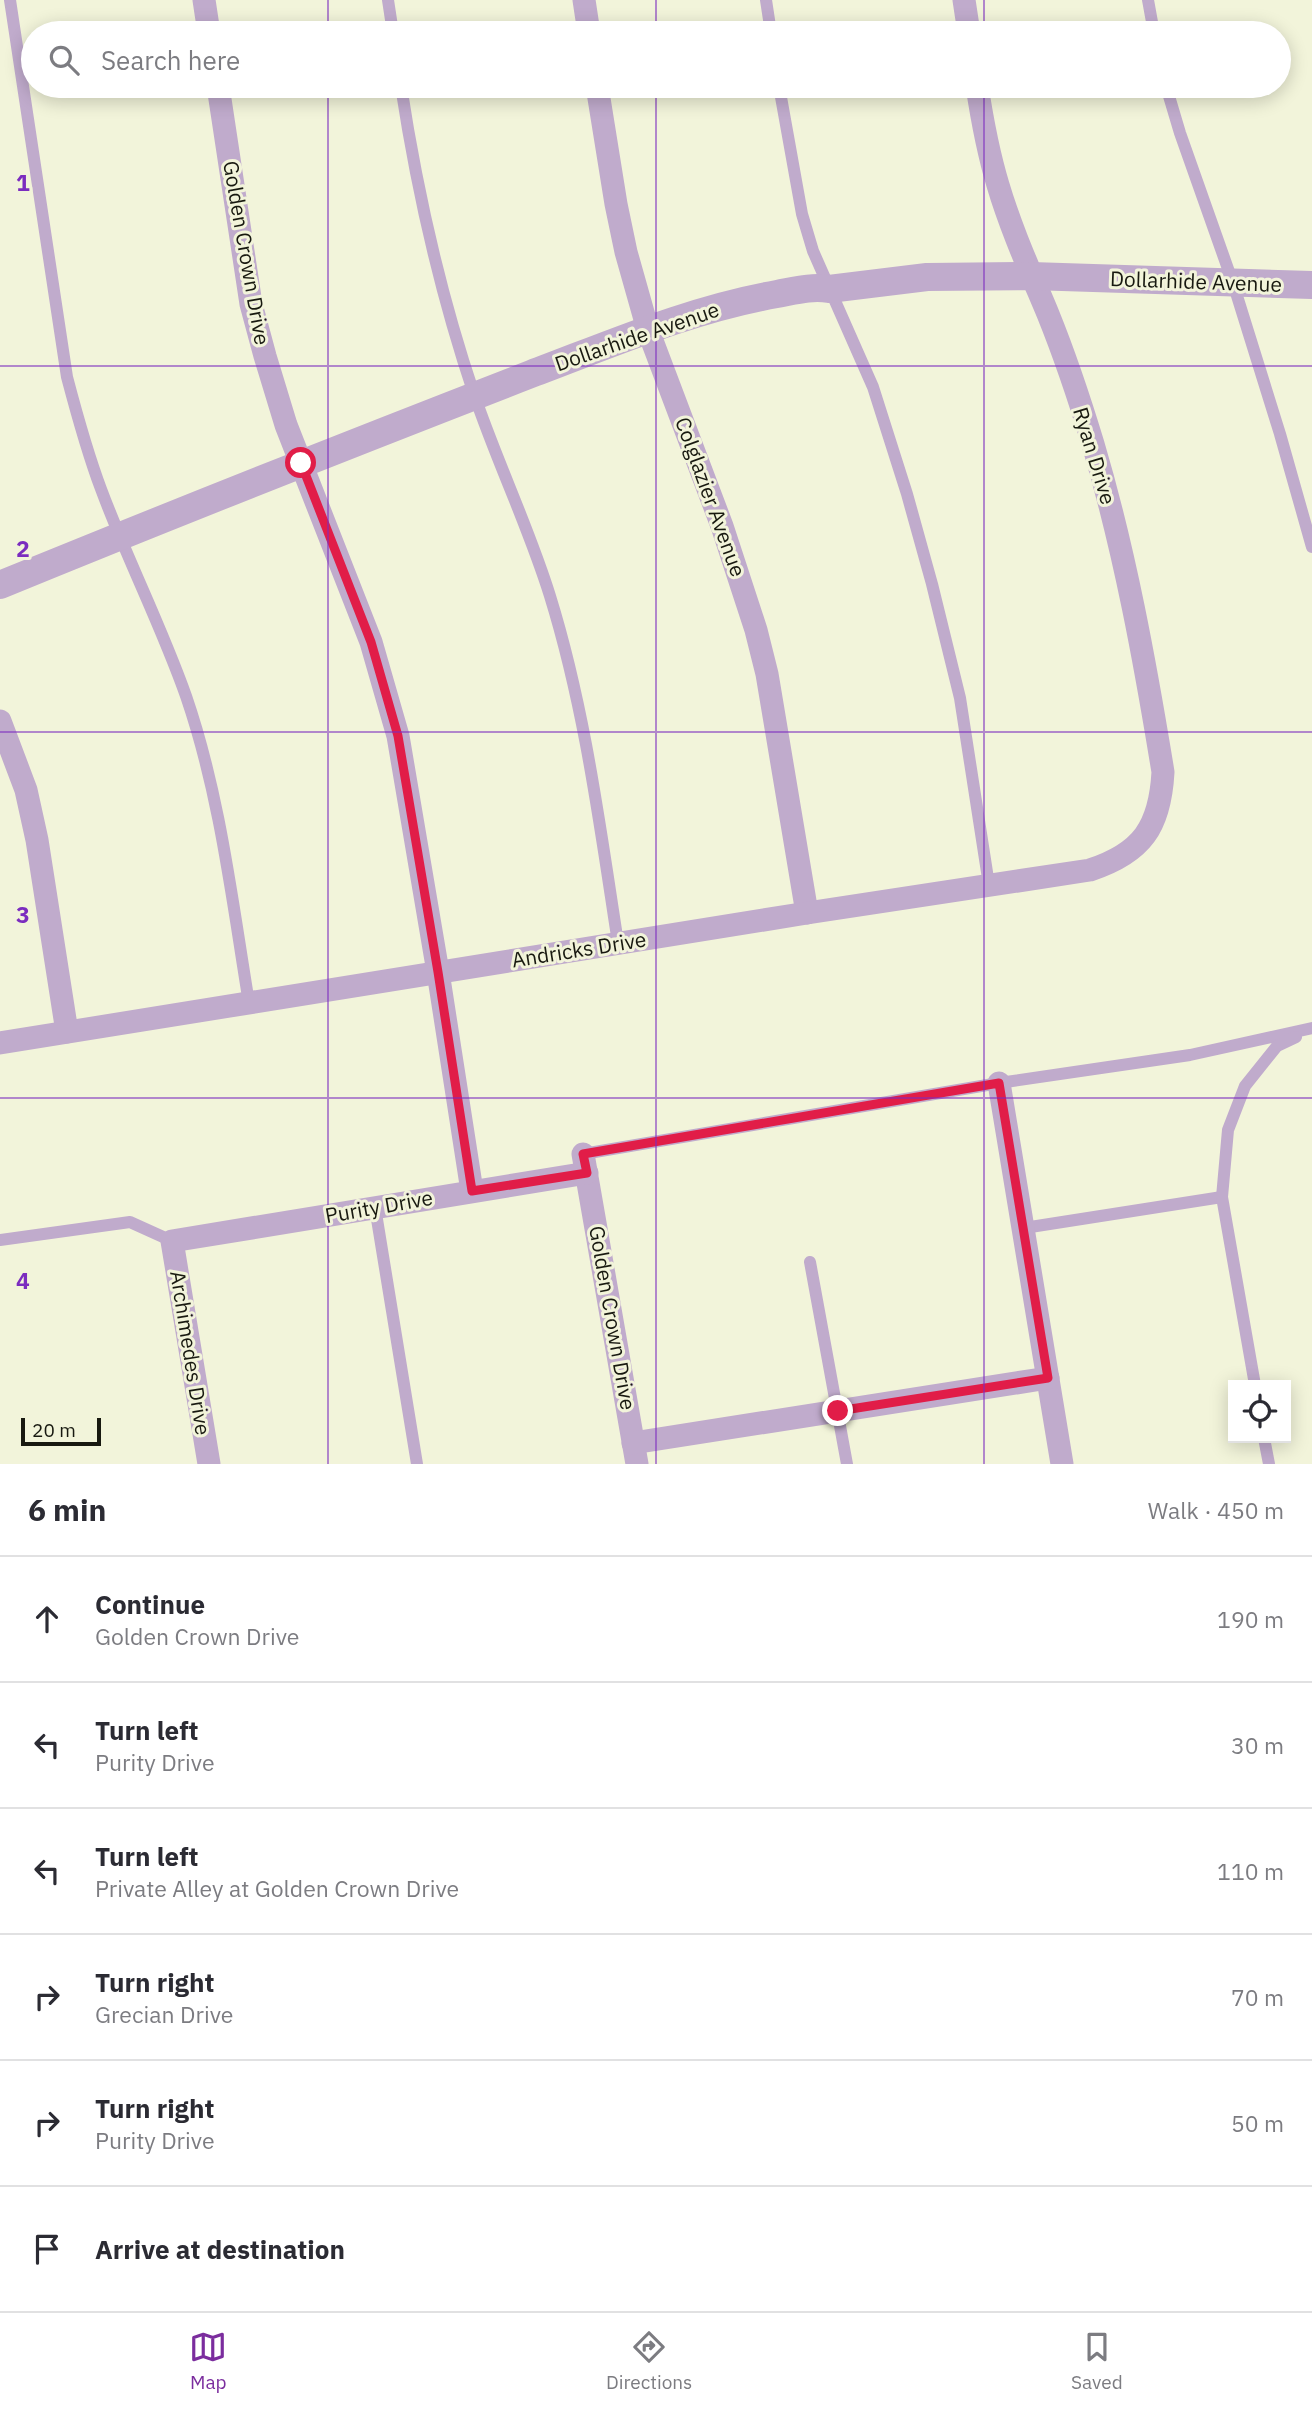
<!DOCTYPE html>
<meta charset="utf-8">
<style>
:root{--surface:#fff;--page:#f2f2f3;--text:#2b2b33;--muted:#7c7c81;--line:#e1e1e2;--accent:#7b2d9e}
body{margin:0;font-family:"IBM Plex Sans",sans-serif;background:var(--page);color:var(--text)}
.controls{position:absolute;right:21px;bottom:21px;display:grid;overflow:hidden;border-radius:0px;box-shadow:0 4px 18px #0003}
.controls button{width:63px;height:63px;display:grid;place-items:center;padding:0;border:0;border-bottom:2px solid var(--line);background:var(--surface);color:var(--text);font:35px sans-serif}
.scale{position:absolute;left:21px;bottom:18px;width:80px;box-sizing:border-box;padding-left:7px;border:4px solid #181910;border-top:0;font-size:19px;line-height:24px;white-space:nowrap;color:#181910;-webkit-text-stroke:5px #f2f4da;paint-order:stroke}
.stop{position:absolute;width:21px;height:21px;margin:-16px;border:5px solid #e11d48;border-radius:50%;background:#fff}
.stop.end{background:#e11d48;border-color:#fff;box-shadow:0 2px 7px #0008}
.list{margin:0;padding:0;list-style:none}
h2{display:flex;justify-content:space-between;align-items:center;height:91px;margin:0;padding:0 28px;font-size:30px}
h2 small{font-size:23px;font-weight:400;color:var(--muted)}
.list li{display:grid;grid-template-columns:46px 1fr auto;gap:21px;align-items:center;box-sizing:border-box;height:126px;padding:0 28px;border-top:2px solid var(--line)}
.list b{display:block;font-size:26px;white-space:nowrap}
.list p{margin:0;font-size:23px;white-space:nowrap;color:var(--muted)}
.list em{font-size:23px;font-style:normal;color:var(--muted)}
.icon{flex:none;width:38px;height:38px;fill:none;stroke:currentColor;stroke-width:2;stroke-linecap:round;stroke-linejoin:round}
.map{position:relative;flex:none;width:1312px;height:1464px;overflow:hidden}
.search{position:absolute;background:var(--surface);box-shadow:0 4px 18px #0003;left:21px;right:21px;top:21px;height:77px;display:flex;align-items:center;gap:18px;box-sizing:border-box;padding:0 24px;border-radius:38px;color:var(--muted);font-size:26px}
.sheet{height:847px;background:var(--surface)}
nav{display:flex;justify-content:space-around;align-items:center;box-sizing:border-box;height:98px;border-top:2px solid var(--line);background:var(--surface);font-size:19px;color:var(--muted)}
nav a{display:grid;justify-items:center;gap:4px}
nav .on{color:var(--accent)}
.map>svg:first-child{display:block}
</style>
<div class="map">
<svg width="1312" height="1464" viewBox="0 0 1312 1464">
<rect width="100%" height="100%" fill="#f2f4da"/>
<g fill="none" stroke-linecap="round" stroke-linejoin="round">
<g stroke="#c0abcc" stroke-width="12">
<path d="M10 0 67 377C77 415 87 452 101 489 127 559 161 625 186 696 220 795 232 900 249 1003"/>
<path d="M388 0 393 33"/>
<path d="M766 0 771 33"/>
<path d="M1148 0 1154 33"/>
<path d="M401 86C417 191 440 293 474 394 497 462 529 528 550 596 585 709 600 827 618 943"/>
<path d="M779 86 802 214 813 251 873 387 907 494 932 584 960 698 989 885"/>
<path d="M1166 86 1180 133 1233 283 1280 434 1312 547"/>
<path d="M583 1154 999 1083 1190 1055 1312 1028"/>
<path d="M375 1207 417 1464"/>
<path d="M1024 1228 1222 1197"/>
<path d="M0 1240 130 1222 172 1241"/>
<path d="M810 1262 847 1464"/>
<path d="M1255 1385 1222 1197 1228 1130 1245 1086 1277 1046 1296 1037"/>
<path d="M1264 1438 1269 1464"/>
</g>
<g stroke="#c0abcc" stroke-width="23">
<path d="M204 0 209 33"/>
<path d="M584 0 589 33"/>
<path d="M964 0 969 33"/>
<path d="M218 86 251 304 265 356 286 425 371 642 398 736 438 972 472 1191"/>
<path d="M597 86 616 204 626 252 648 330 722 526 756 630 767 674 807 913"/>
<path d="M0 721 26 790 37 840 67 1032"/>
<path d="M0 1043 807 913 1090 870C1142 853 1160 827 1163 772 1145 662 1125 552 1093 444 1080 401 1065 356 1048 314 1030 271 1011 229 998 185 988 152 982 119 977 86"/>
<path d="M999 1083 1062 1464"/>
<path d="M583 1154 637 1464"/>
<path d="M633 1443 1048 1378"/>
<path d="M209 1464 172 1241 587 1173"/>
</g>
<path stroke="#c0abcc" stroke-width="28" d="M0 585C176 513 353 443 531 374 611 344 691 309 777 294 794 291 811 286 829 289L927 277 1031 276 1312 285"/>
</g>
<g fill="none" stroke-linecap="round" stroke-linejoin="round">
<path stroke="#e11d48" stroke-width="9" d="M301 463 371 642 398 736 438 972 472 1191 587 1173 583 1154 999 1083 1048 1378 838 1411"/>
</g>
<path fill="none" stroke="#7b2cbf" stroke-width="2" stroke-opacity="0.55" d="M328 0V33M656 0V33M984 0V33M328 86V1464M656 86V1464M984 86V1464M0 366H1312M0 732H1312M0 1098H1312"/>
<g text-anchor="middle" stroke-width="6" stroke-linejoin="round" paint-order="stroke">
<g font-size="21" fill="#181910" stroke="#f2f4da">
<text transform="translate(246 253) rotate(80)" y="7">Golden Crown Drive</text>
<text transform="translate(1196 282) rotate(2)" y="7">Dollarhide Avenue</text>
<text transform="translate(637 337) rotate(-19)" y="7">Dollarhide Avenue</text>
<text transform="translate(1094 456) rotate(73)" y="7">Ryan Drive</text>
<text transform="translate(710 497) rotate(70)" y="7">Colglazier Avenue</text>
<text transform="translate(579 950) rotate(-9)" y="7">Andricks Drive</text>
<text transform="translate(379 1207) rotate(-10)" y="7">Purity Drive</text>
<text transform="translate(612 1318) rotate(80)" y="7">Golden Crown Drive</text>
<text transform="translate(190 1353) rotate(81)" y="7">Archimedes Drive</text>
</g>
</g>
<g font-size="23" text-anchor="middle" font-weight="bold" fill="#7b2cbf" stroke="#f2f4da" stroke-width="6" stroke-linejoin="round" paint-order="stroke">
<text x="23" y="191">1</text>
<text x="23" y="557">2</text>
<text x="23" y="923">3</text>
<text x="23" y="1289">4</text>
</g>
</svg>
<div class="controls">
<button><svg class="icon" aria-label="locate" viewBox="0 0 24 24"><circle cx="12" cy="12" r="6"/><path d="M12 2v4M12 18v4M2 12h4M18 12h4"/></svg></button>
</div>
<div class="scale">20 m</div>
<div class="stop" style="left:301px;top:463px"></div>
<div class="stop end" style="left:838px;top:1411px"></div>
<div class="search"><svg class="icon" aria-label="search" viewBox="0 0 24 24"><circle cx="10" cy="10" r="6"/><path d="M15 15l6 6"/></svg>Search here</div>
</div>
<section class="sheet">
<h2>6 min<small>Walk · 450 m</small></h2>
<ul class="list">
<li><svg class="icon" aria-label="ahead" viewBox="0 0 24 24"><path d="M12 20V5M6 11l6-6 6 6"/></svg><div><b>Continue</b><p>Golden Crown Drive</p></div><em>190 m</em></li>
<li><svg class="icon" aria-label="left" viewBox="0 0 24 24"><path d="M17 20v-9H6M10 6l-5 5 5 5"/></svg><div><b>Turn left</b><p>Purity Drive</p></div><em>30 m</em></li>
<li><svg class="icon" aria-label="left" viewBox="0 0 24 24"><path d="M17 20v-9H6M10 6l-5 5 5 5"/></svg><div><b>Turn left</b><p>Private Alley at Golden Crown Drive</p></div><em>110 m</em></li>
<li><svg class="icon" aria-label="right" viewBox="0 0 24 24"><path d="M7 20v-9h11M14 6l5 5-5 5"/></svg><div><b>Turn right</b><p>Grecian Drive</p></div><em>70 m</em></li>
<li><svg class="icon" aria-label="right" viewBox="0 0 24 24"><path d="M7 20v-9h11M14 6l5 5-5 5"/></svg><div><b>Turn right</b><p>Purity Drive</p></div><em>50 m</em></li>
<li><svg class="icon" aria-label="arrive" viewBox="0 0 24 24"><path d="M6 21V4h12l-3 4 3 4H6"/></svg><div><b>Arrive at destination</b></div></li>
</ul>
</section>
<nav>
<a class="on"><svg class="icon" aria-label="map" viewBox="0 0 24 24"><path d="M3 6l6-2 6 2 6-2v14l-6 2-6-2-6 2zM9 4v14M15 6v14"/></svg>Map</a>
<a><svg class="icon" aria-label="directions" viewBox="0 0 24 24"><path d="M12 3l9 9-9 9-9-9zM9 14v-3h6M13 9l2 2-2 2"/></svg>Directions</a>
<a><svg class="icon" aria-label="saved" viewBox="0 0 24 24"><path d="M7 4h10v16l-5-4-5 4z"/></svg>Saved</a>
</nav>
